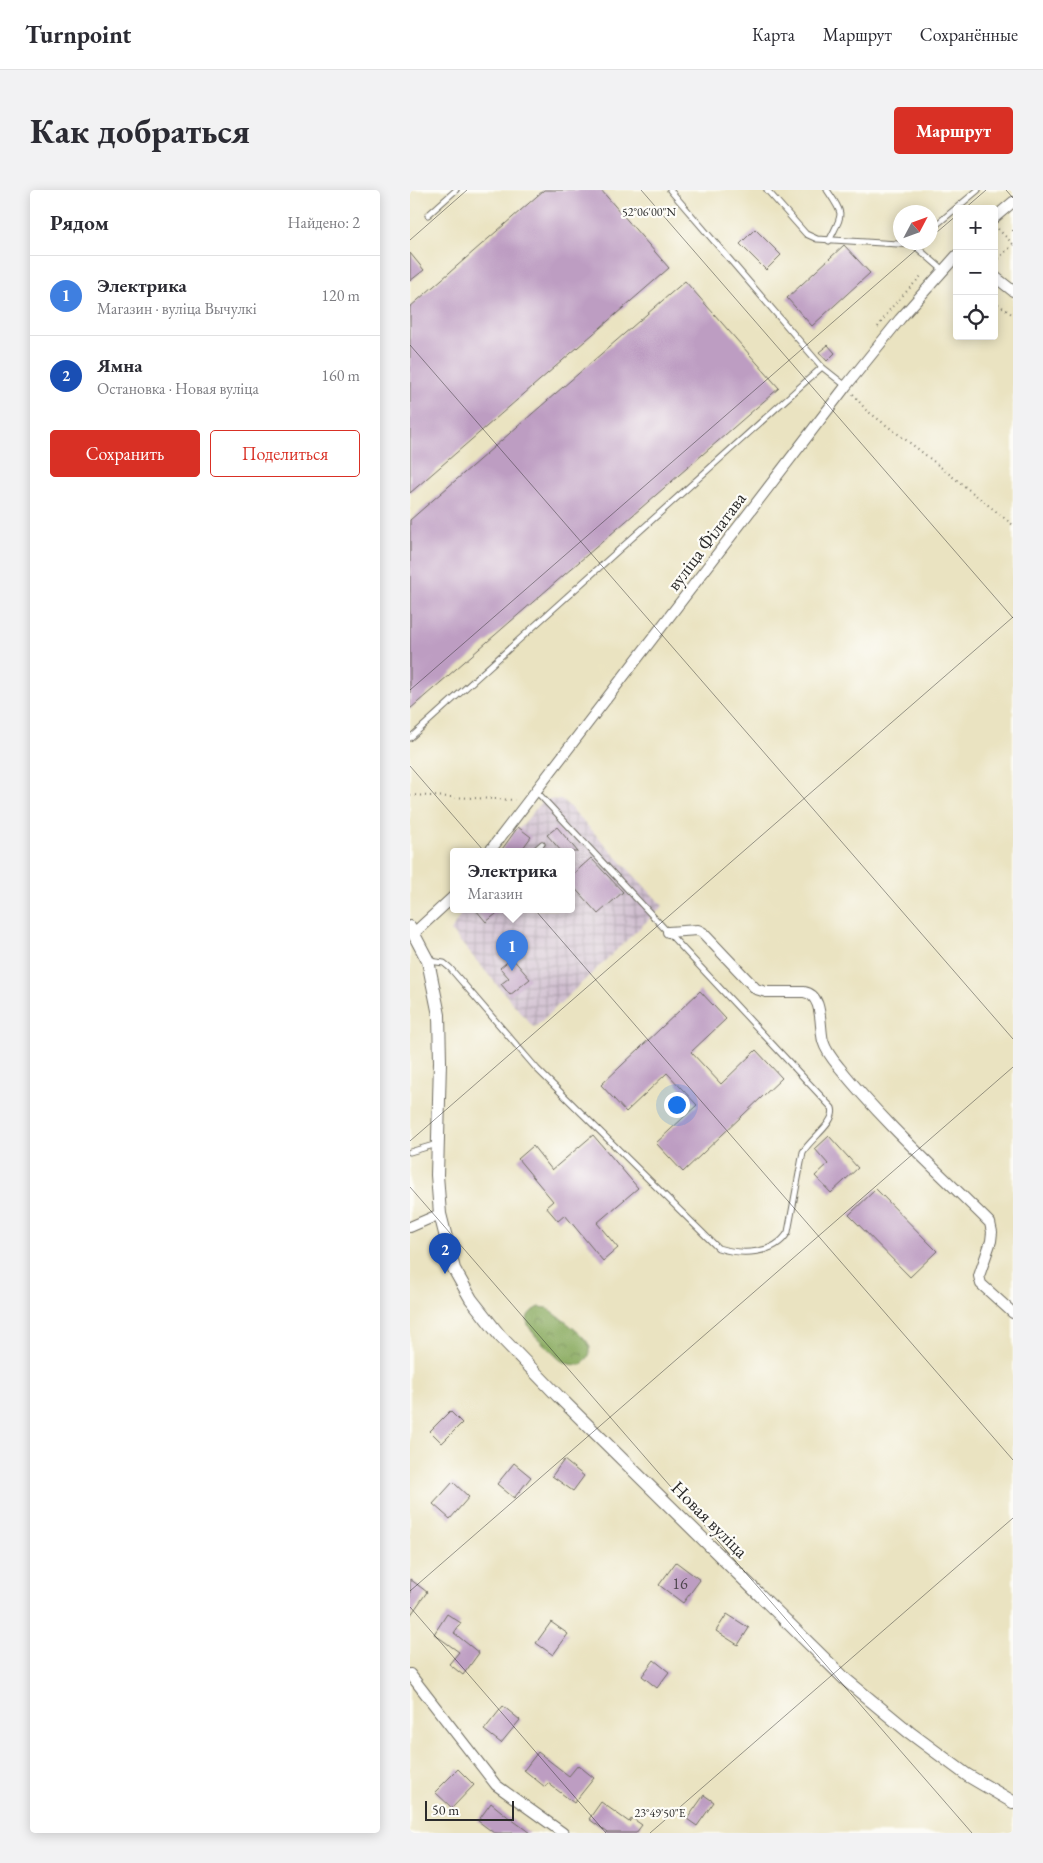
<!DOCTYPE html>
<html lang="ru">
<meta charset="utf-8">
<style>
:root{--surface:#fff;--page:#f2f2f3;--text:#2b2b33;--muted:#7c7c81;--line:#e1e1e2;--accent:#d93025}
body{margin:0;font-family:"EB Garamond",serif;background:var(--page);color:var(--text)}
.controls{position:absolute;right:15px;top:15px;display:grid;overflow:hidden;border-radius:5px;box-shadow:0 2px 12px #0003}
.controls button{width:45px;height:45px;display:grid;place-items:center;padding:0;border:0;border-bottom:1px solid var(--line);background:var(--surface);color:var(--text);font:25px sans-serif}
.compass{position:absolute;left:483px;top:15px;width:45px;height:45px;border-radius:50%;background:var(--surface);box-shadow:0 2px 12px #0003;rotate:49deg}
.scale{position:absolute;left:15px;bottom:12px;width:89px;box-sizing:border-box;padding-left:5px;border:2px solid #2b2b2b;border-top:0;font-size:14px;line-height:18px;white-space:nowrap;color:#2b2b2b;-webkit-text-stroke:4px #fdfcf7;paint-order:stroke}
.you{position:absolute;left:266px;top:914px;width:18px;height:18px;margin:-12px;border:4px solid #fff;border-radius:50%;background:#1a73e8;box-shadow:0 0 0 8px #1a73e833}
.badge{display:grid;place-items:center;width:32px;height:32px;border-radius:50%;background:var(--accent);color:#fff;font-size:16px;font-weight:700}
.pin{position:absolute;translate:-50% -41px;filter:drop-shadow(0 1px 2px #0008)}
.pin::after{content:'';position:absolute;top:26px;width:18px;height:15px;background:inherit;clip-path:polygon(0 0,100% 0,50% 100%)}
.popup{position:absolute;left:40px;top:658px;width:125px;height:65px;box-sizing:border-box;display:grid;place-content:center;border-radius:5px;background:var(--surface);filter:drop-shadow(0 1px 4px #0005);font-size:16px;white-space:nowrap;color:var(--muted)}
.popup b{font-size:19px;color:var(--text)}
.popup::after{content:'';position:absolute;left:50%;top:100%;margin-left:-10px;border:10px solid transparent;border-top-color:var(--surface)}
.list{margin:0;padding:0;list-style:none}
h2{display:flex;justify-content:space-between;align-items:center;height:65px;margin:0;padding:0 20px;font-size:21px}
h2 small{font-size:16px;font-weight:400;color:var(--muted)}
.list li{display:grid;grid-template-columns:32px 1fr auto;gap:15px;align-items:center;box-sizing:border-box;height:80px;padding:0 20px;border-top:1px solid var(--line)}
.list b{display:block;font-size:19px;white-space:nowrap}
.list p{margin:0;font-size:16px;white-space:nowrap;color:var(--muted)}
.list em{font-size:16px;font-style:normal;color:var(--muted)}
.actions{display:flex;gap:10px;padding:15px 20px}
.actions a{flex:1;padding:11px 0;border:1px solid var(--accent);border-radius:5px;text-align:center;font-size:18px;color:var(--accent)}
.actions .main{background:var(--accent);color:#fff}
.icon{flex:none;width:28px;height:28px;fill:none;stroke:currentColor;stroke-width:2;stroke-linecap:round;stroke-linejoin:round}
.map{position:relative;flex:none;width:603px;height:1643px;overflow:hidden;border-radius:5px}
header{display:flex;align-items:center;gap:30px;box-sizing:border-box;height:70px;padding:0 25px;background:var(--surface);border-bottom:1px solid var(--line)}
header strong{font-size:24px}
nav{display:flex;gap:28px;margin-inline-start:auto;font-size:18px}
.intro{display:flex;align-items:center;justify-content:space-between;box-sizing:border-box;height:120px;padding:0 30px}
h1{margin:0;font-size:35px}
.button{padding:12px 22px;border-radius:5px;background:var(--accent);color:#fff;font-size:18px;font-weight:700}
main{display:flex;gap:30px;padding:0 30px}
aside{flex:1;background:var(--surface);border-radius:5px;box-shadow:0 2px 12px #0003}
.map>svg:first-child{display:block}
</style>
<header>
<strong>Turnpoint</strong>
<nav><a>Карта</a><a>Маршрут</a><a>Сохранённые</a></nav>
</header>
<div class="intro"><h1>Как добраться</h1><a class="button">Маршрут</a></div>
<main>
<aside>
<h2>Рядом<small>Найдено: 2</small></h2>
<ul class="list">
<li><span class="badge" style="background:#3f7fe0">1</span><div><b>Электрика</b><p>Магазин · вуліца Вычулкі</p></div><em>120 m</em></li>
<li><span class="badge" style="background:#1a4fb4">2</span><div><b>Ямна</b><p>Остановка · Новая вуліца</p></div><em>160 m</em></li>
</ul>
<div class="actions"><a class="main">Сохранить</a><a>Поделиться</a></div>
</aside>
<div class="map">
<svg width="603" height="1643" viewBox="0 0 603 1643">
<defs>
<pattern id="industrial-grid" width="8" height="8" patternUnits="userSpaceOnUse" patternTransform="scale(1.25)"><rect width="8" height="8" fill="#cfbdcf"/><path d="M0 4h8M4 0v8" fill="none" stroke="#a89aa8"/></pattern>
<pattern id="forest-crowns" width="20" height="18" patternUnits="userSpaceOnUse" patternTransform="scale(1.25)"><rect width="20" height="18" fill="#8aab60"/><path d="M2 6a3 3 0 1 1 6 0M12 15a3 3 0 1 1 6 0" fill="none" stroke="#718b4f"/></pattern>
</defs>
<rect width="100%" height="100%" fill="#fdfcf7"/>
<filter id="ink" filterUnits="userSpaceOnUse"><feTurbulence type="fractalNoise" baseFrequency=".02" numOctaves="2"/><feDisplacementMap in="SourceGraphic" scale="10" xChannelSelector="R" yChannelSelector="G"/><feConvolveMatrix kernelMatrix="1 2 1 2 8 2 1 2 1" color-interpolation-filters="sRGB"/></filter>
<filter id="wash" filterUnits="userSpaceOnUse"><feTurbulence type="fractalNoise" baseFrequency=".0096" numOctaves="4" result="noise"/><feDisplacementMap in="SourceGraphic" scale="20" xChannelSelector="R" yChannelSelector="G"/><feGaussianBlur stdDeviation="1.12" result="paint"/><feColorMatrix in="noise" values="0 0 0 0 0 0 0 0 0 0 0 0 0 0 0 0 0 1.4 0 .05"/><feComposite in="paint" operator="in"/></filter>
<g filter="url(#wash)">
<rect width="100%" height="100%" fill="#eae3c1"/>
<path fill="url(#industrial-grid)" d="M134 609 153 610 253 716 124 838 41 741 53 720H161V662H90Z"/>
<path fill="url(#forest-crowns)" stroke="#5a6b46" d="M130 1117 137 1118C147 1126 179 1147 180 1158 181 1166 176 1170 171 1175 167 1175 163 1175 159 1174 150 1172 144 1164 138 1158 125 1146 103 1127 130 1117Z"/>
<g id="blocks">
<g fill="#bd9dc2">
<path d="M134 0H191L259 78 0 303V117Z"/>
<path d="M345 39 371 65 356 80 330 54Z"/>
<path d="M434 55 460 83 402 136 377 108Z"/>
<path d="M0 63 14 80 0 91Z"/>
<path d="M275 91 369 198 0 519V330Z"/>
<path d="M418 155 425 163 417 171 409 162Z"/>
<path d="M108 637 121 647 110 662H90Z"/>
<path d="M147 637 168 662H152L137 645Z"/>
<path d="M181 668 213 702 188 724 161 694V686Z"/>
<path d="M66 720H91L76 732Z"/>
<path d="M102 768 120 789 100 805 91 794 99 788 90 778Z"/>
<path d="M290 801 316 829 281 862 311 894 346 860 372 888 273 982 246 953 287 915 257 883 216 922 191 895Z"/>
<path d="M183 945 228 998 187 1033 208 1058 193 1071 155 1025 148 1031 136 1017 143 1011 108 969 123 956 142 980Z"/>
<path d="M419 946 448 978 421 1003 405 986 418 974 405 959Z"/>
<path d="M466 999 527 1061 500 1087 439 1025Z"/>
<path d="M40 1221 52 1233 32 1253 20 1241Z"/>
<path d="M154 1270 174 1286 163 1301 142 1286Z"/>
<path d="M104 1273 121 1287 104 1308 87 1294Z"/>
<path d="M43 1292 59 1307 40 1329 23 1314Z"/>
<path d="M266 1372 290 1390 273 1413 249 1395Z"/>
<path d="M0 1389 17 1402 0 1426Z"/>
<path d="M37 1424 51 1433 44 1443 69 1463 53 1485 39 1474 49 1462 24 1444Z"/>
<path d="M317 1424 339 1438 328 1455 306 1441Z"/>
<path d="M141 1432 158 1444 143 1465 126 1453Z"/>
<path d="M244 1470 259 1482 247 1498 232 1486Z"/>
<path d="M93 1516 110 1530 91 1553 74 1540Z"/>
<path d="M128 1562 159 1586 168 1575 184 1588 164 1613 138 1593 135 1597 114 1580Z"/>
<path d="M48 1579 64 1595 42 1618 25 1602Z"/>
<path d="M294 1605 304 1612 287 1636 277 1629Z"/>
<path d="M191 1612 219 1632 222 1628 232 1635 226 1643H198L179 1629Z"/>
<path d="M81 1613 97 1626 120 1643H84L68 1631Z"/>
</g>
</g>
</g>
<g filter="url(#ink)">
<use href="#blocks" fill-opacity="0" stroke="#6e6b60" stroke-width="1"/>
<g fill="none" stroke-linecap="round" stroke-linejoin="round">
<defs>
<g id="service">
<path d="M260 0 412 177 436 196"/>
<path d="M357 0 396 44 407 49 504 55 533 80"/>
<path d="M417 0C435 27 433 22 419 51"/>
<path d="M18 25 46 0"/>
<path d="M520 40 568 0"/>
<path d="M0 548 412 177"/>
<path d="M123 662 132 654"/>
<path d="M19 771 34 773 40 778 127 879 308 1058C331 1065 365 1065 378 1042L393 962C400 949 427 932 422 918L126 601"/>
<path d="M0 962 27 954"/>
</g>
<g id="minor">
<path d="M584 28 603 12"/>
<path d="M584 86 603 101"/>
<path d="M79 662 436 196 490 129 547 65"/>
<path d="M258 742 288 740 292 742 346 799 356 802H394C414 805 409 836 413 851 416 861 423 870 429 877 474 933 529 982 580 1033L582 1042 581 1051 569 1086 571 1094 603 1123"/>
<path d="M4 743 43 707"/>
<path d="M0 1037 30 1024"/>
<path d="M0 1484 86 1595 153 1643"/>
</g>
<path id="tertiary" d="M0 737 18 771 29 825 30 872 27 985 30 1024 44 1079 61 1109 90 1146 148 1206 436 1490 499 1542 557 1585 603 1612"/>
</defs>
<use href="#service" stroke="#6e6b60" stroke-width="7"/>
<use href="#minor" stroke="#6e6b60" stroke-width="12"/>
<use href="#tertiary" stroke="#6e6b60" stroke-width="14"/>
<g stroke="#6e6b60" stroke-width="2" stroke-dasharray="1 4" stroke-linecap="butt">
<path d="M588 39 603 54"/>
<path d="M603 40V44"/>
<path d="M584 72 603 55"/>
<path d="M584 111 603 125"/>
<path d="M468 137 481 118 513 84"/>
<path d="M443 204 456 220 508 259 603 335"/>
<path d="M0 605 105 610"/>
</g>
<use href="#service" stroke="#fff" stroke-width="5"/>
<use href="#minor" stroke="#fff" stroke-width="10"/>
<use href="#tertiary" stroke="#fff" stroke-width="12"/>
</g>
</g>
<path fill="none" stroke="#2b2b2b" stroke-width="1" stroke-opacity="0.45" d="M231 0 603 428M596 0 603 8M554 19 576 0M520 48 547 25M0 50 57 0M0 155 603 849M0 500 515 52M0 576 603 1270M0 951 603 427M0 997 562 1643M0 1401 603 877M0 1417 196 1643M240 1643 603 1328"/>
<g text-anchor="middle" stroke-width="4.5" stroke-linejoin="round" paint-order="stroke">
<g font-size="16" fill="#504851">
<text x="270" y="1399">16</text>
</g>
<g font-size="19" fill="#2b2b2b" stroke="#fdfcf7">
<text transform="translate(296 351) rotate(-53)" y="7">вуліца Філатава</text>
<text transform="translate(300 1329) rotate(45)" y="7">Новая вуліца</text>
</g>
</g>
<g font-size="12" text-anchor="middle" fill="#2b2b2b" stroke="#fdfcf7" stroke-width="4.5" stroke-linejoin="round" paint-order="stroke">
<text x="239" y="26">52°06'00"N</text>
<text x="250" y="1627">23°49'50"E</text>
</g>
</svg>
<div class="controls">
<button>+</button>
<button>−</button>
<button><svg class="icon" aria-label="locate" viewBox="0 0 24 24"><circle cx="12" cy="12" r="6"/><path d="M12 2v4M12 18v4M2 12h4M18 12h4"/></svg></button>
</div>
<svg class="compass" viewBox="-18 -18 36 36"><path d="M0-13l5 13h-10z" fill="#e53935"/><path d="M0 13l5-13h-10z" fill="#7c7c81"/></svg>
<div class="scale">50 m</div>
<div class="you"></div>
<div class="pin badge" style="left:102px;top:781px;background:#3f7fe0">1</div>
<div class="popup"><b>Электрика</b>Магазин</div>
<div class="pin badge" style="left:35px;top:1084px;background:#1a4fb4">2</div>
</div>
</main>
